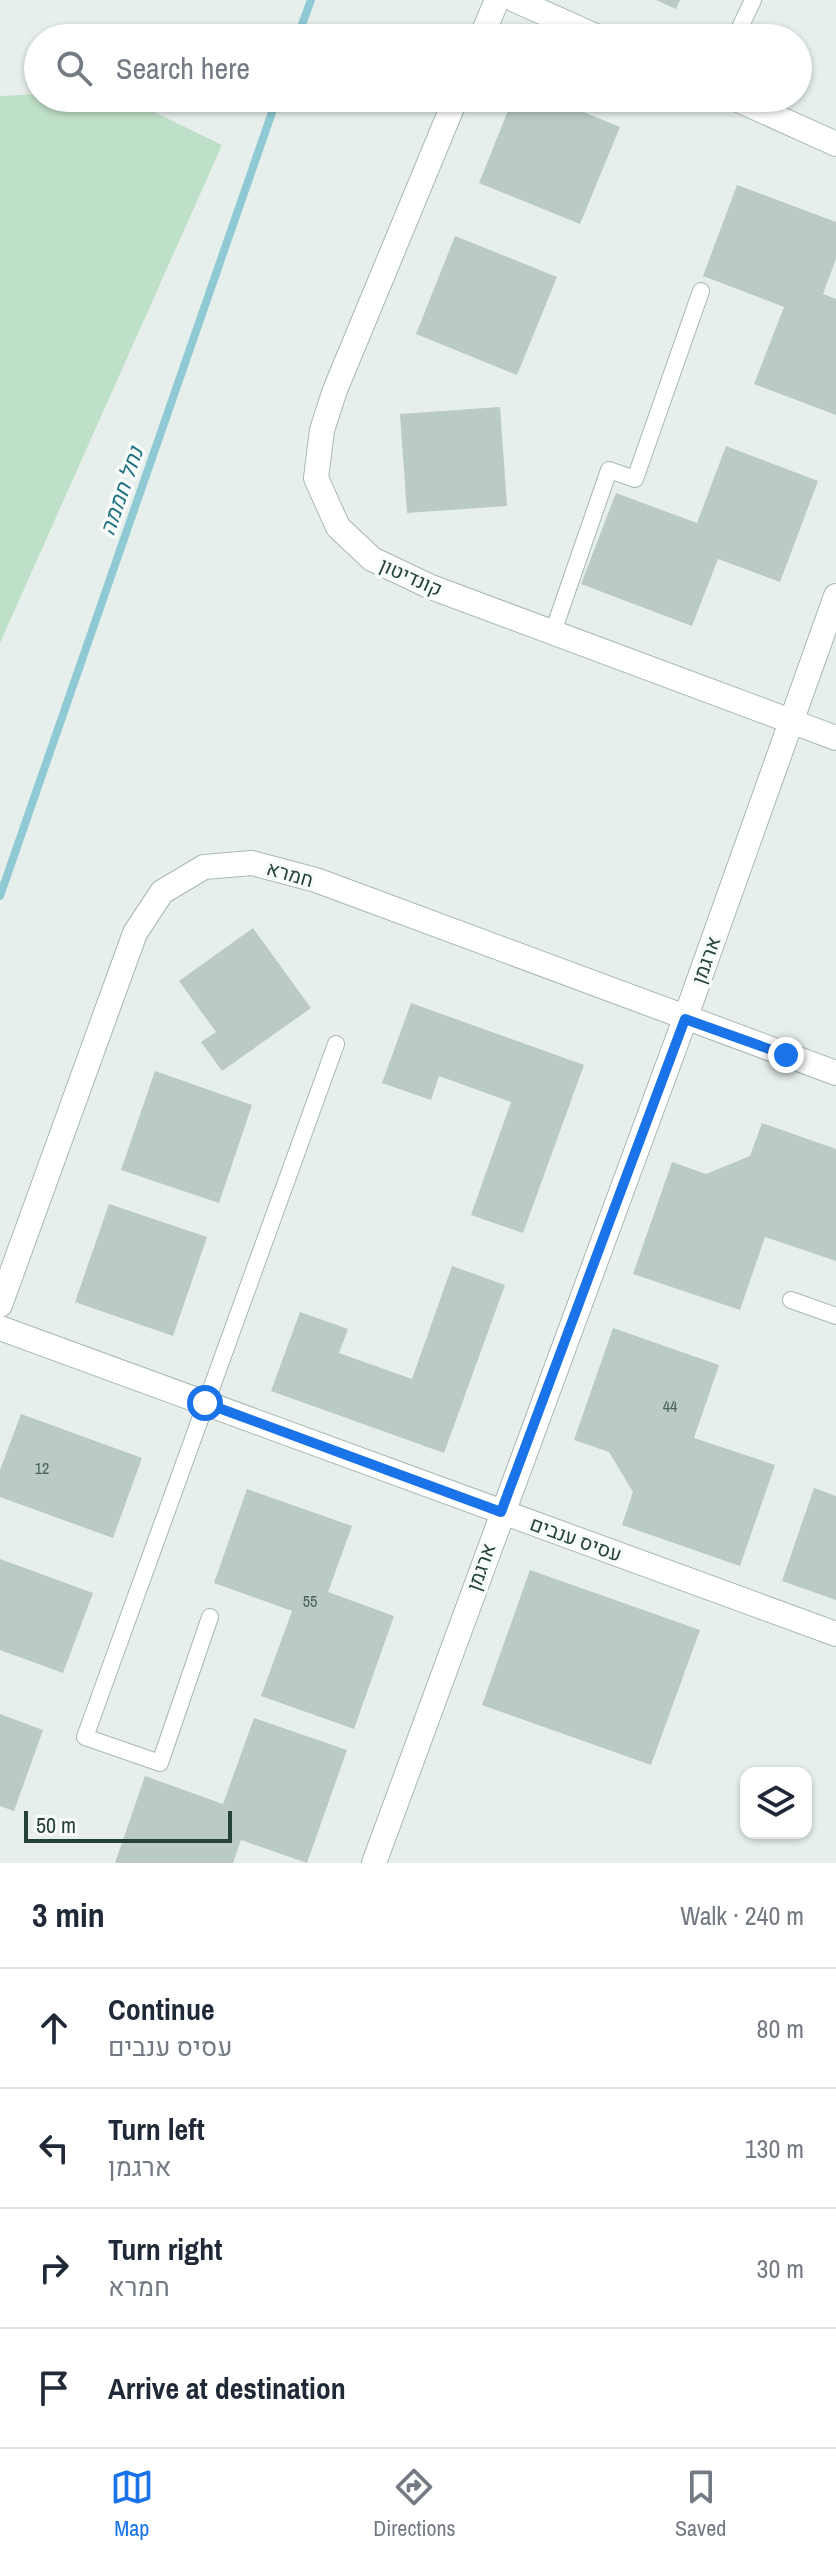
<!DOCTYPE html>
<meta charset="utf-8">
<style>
:root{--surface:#fff;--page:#f2f2f3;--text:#1f2937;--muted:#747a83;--line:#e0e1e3;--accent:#1a73e8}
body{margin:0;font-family:"Archivo Narrow",Heebo,sans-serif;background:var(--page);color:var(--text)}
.controls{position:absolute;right:24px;bottom:24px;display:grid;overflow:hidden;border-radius:16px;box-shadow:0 2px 6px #0004}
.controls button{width:72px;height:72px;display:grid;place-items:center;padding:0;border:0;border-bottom:2px solid var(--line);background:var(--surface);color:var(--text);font:40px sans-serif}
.scale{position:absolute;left:24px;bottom:20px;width:208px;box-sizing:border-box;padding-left:8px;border:4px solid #24423a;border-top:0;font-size:22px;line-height:28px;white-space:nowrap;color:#24423a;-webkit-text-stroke:6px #f7fbf9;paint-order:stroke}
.stop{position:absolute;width:24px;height:24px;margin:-18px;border:6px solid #1a73e8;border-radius:50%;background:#fff}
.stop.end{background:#1a73e8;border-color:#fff;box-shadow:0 2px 8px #0008}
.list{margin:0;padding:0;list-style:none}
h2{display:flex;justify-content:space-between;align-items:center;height:104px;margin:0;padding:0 32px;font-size:34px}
h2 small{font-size:26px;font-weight:400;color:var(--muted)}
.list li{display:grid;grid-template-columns:52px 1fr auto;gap:24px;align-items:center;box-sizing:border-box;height:120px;padding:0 32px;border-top:2px solid var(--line)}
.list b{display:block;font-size:30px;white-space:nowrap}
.list p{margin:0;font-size:26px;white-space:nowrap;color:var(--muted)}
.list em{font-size:26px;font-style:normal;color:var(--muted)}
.icon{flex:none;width:44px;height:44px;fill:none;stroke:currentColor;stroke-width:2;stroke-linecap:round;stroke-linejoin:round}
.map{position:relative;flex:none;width:836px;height:1863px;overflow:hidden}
.search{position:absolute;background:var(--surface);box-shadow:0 2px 6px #0004;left:24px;right:24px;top:24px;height:88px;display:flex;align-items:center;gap:20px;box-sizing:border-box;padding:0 28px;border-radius:44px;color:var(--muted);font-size:30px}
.sheet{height:584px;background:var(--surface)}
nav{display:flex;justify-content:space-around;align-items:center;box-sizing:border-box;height:112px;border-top:2px solid var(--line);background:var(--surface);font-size:22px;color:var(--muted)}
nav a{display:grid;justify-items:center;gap:4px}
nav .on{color:var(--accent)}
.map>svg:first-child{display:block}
</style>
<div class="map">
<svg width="836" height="1863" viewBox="0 0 836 1863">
<rect width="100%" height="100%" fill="#e6efeb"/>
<path fill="#bfe0c8" d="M38 94V98H125L222 145 0 643V96Z"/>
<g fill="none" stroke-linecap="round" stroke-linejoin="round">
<g stroke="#8ec9d4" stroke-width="8">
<path d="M297 38 311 0"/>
<path d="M0 896 277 98"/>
</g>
</g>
<g fill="#bbcac4">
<path d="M656 0H680L676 9Z"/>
<path d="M513 98H549L620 127 580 224 479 183Z"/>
<path d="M737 185 836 222V259L823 294 836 299V415L754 384 784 307 703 276Z"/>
<path d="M455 236 557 277 517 375 416 334Z"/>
<path d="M500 407 507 506 407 513 400 414Z"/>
<path d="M726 446 818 481 780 582 718 559 692 626 581 584 616 493 697 523Z"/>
<path d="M253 928 311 1008 222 1071 201 1042 216 1032 179 981Z"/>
<path d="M411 1003 584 1065 523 1233 471 1215 511 1102 439 1076 431 1100 382 1083Z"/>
<path d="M155 1071 252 1105 219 1203 121 1170Z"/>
<path d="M762 1123 836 1149V1261L765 1237 740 1310 633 1274 672 1162 706 1174 750 1156Z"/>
<path d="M109 1204 207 1237 173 1336 75 1302Z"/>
<path d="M452 1266 505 1285 444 1453 271 1391 300 1312 348 1329 339 1353 412 1379Z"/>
<path d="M613 1328 719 1365 694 1438 775 1465 740 1566 622 1525 633 1492 609 1452 574 1440Z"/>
<path d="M21 1414 142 1458 113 1538 0 1497V1470Z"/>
<path d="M814 1488 836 1496V1600L782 1581Z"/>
<path d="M247 1489 352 1526 328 1592 394 1616 354 1729 261 1696 292 1611 214 1583Z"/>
<path d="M0 1559 93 1593 63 1673 0 1650Z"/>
<path d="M530 1570 700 1630 651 1765 482 1705Z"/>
<path d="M0 1714 43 1730 14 1811 0 1806Z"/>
<path d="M254 1718 347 1750 307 1863 241 1840 233 1863H115L145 1776 223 1804Z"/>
</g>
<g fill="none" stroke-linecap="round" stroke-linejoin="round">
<defs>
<g id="lane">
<path d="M735 38 753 0"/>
<path d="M553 632 609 470 635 479 701 291"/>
<path d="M791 1300 836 1316"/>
<path d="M210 1617 160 1763 85 1737 336 1044"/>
</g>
<g id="street">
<path d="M515 0 600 38"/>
<path d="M481 38 497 0"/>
<path d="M456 98 335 390 322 430 316 478 338 527 372 559 431 587 836 738"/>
<path d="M734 98 836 144"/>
<path d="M0 1305 135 933 162 892 204 867 252 863 316 880 836 1073"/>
<path d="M0 1328 836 1634"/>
<path d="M374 1863 685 1019 836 596"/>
</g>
</defs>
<use href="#lane" stroke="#a8b8b2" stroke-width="18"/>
<use href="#street" stroke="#a8b8b2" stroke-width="26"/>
<use href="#lane" stroke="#fff" stroke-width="16"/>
<use href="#street" stroke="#fff" stroke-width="24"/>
</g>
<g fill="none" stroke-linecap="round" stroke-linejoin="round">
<path stroke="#1a73e8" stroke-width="10" d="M205 1403 501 1512 685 1019 786 1055"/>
</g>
<g text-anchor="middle" stroke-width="7" stroke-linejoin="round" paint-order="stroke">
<g font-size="16" fill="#4a645c">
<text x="670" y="1412">44</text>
<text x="42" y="1474">12</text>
<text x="310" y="1607">55</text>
</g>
<g font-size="20" fill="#24423a" stroke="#f7fbf9">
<text transform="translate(411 577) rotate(24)" y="7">קונדיטון</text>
<text transform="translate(290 874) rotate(16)" y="7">חמרא</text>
<text transform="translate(706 960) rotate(-70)" y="7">ארגמן</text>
<text transform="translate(576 1539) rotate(20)" y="7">עסיס ענבים</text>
<text transform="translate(481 1567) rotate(-70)" y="7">ארגמן</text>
</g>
<g font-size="22" font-style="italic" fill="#1c6f80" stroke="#f7fbf9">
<text transform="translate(121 491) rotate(-71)" y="8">נחל חממה</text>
</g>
</g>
</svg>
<div class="controls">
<button><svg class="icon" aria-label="layers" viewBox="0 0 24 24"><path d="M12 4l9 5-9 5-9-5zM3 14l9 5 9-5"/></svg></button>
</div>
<div class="scale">50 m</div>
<div class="stop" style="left:205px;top:1403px"></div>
<div class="stop end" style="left:786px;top:1055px"></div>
<div class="search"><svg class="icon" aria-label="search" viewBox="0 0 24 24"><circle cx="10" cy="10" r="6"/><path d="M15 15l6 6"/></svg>Search here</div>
</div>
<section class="sheet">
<h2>3 min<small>Walk · 240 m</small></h2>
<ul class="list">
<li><svg class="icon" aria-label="ahead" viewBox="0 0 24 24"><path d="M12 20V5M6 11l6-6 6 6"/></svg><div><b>Continue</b><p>עסיס ענבים</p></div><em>80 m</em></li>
<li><svg class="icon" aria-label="left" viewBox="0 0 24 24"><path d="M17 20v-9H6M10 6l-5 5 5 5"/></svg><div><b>Turn left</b><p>ארגמן</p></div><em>130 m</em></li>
<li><svg class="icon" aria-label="right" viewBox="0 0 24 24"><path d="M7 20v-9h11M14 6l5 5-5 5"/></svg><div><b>Turn right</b><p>חמרא</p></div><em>30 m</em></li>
<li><svg class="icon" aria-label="arrive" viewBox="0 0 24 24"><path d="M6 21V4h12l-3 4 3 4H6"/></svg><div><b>Arrive at destination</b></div></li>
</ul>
</section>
<nav>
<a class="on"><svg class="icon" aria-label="map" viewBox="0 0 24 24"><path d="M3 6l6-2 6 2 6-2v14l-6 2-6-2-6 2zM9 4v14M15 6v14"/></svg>Map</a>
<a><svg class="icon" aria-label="directions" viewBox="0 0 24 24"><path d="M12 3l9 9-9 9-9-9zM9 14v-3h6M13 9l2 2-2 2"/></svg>Directions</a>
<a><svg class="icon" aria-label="saved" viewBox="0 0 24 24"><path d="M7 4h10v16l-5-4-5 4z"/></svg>Saved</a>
</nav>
